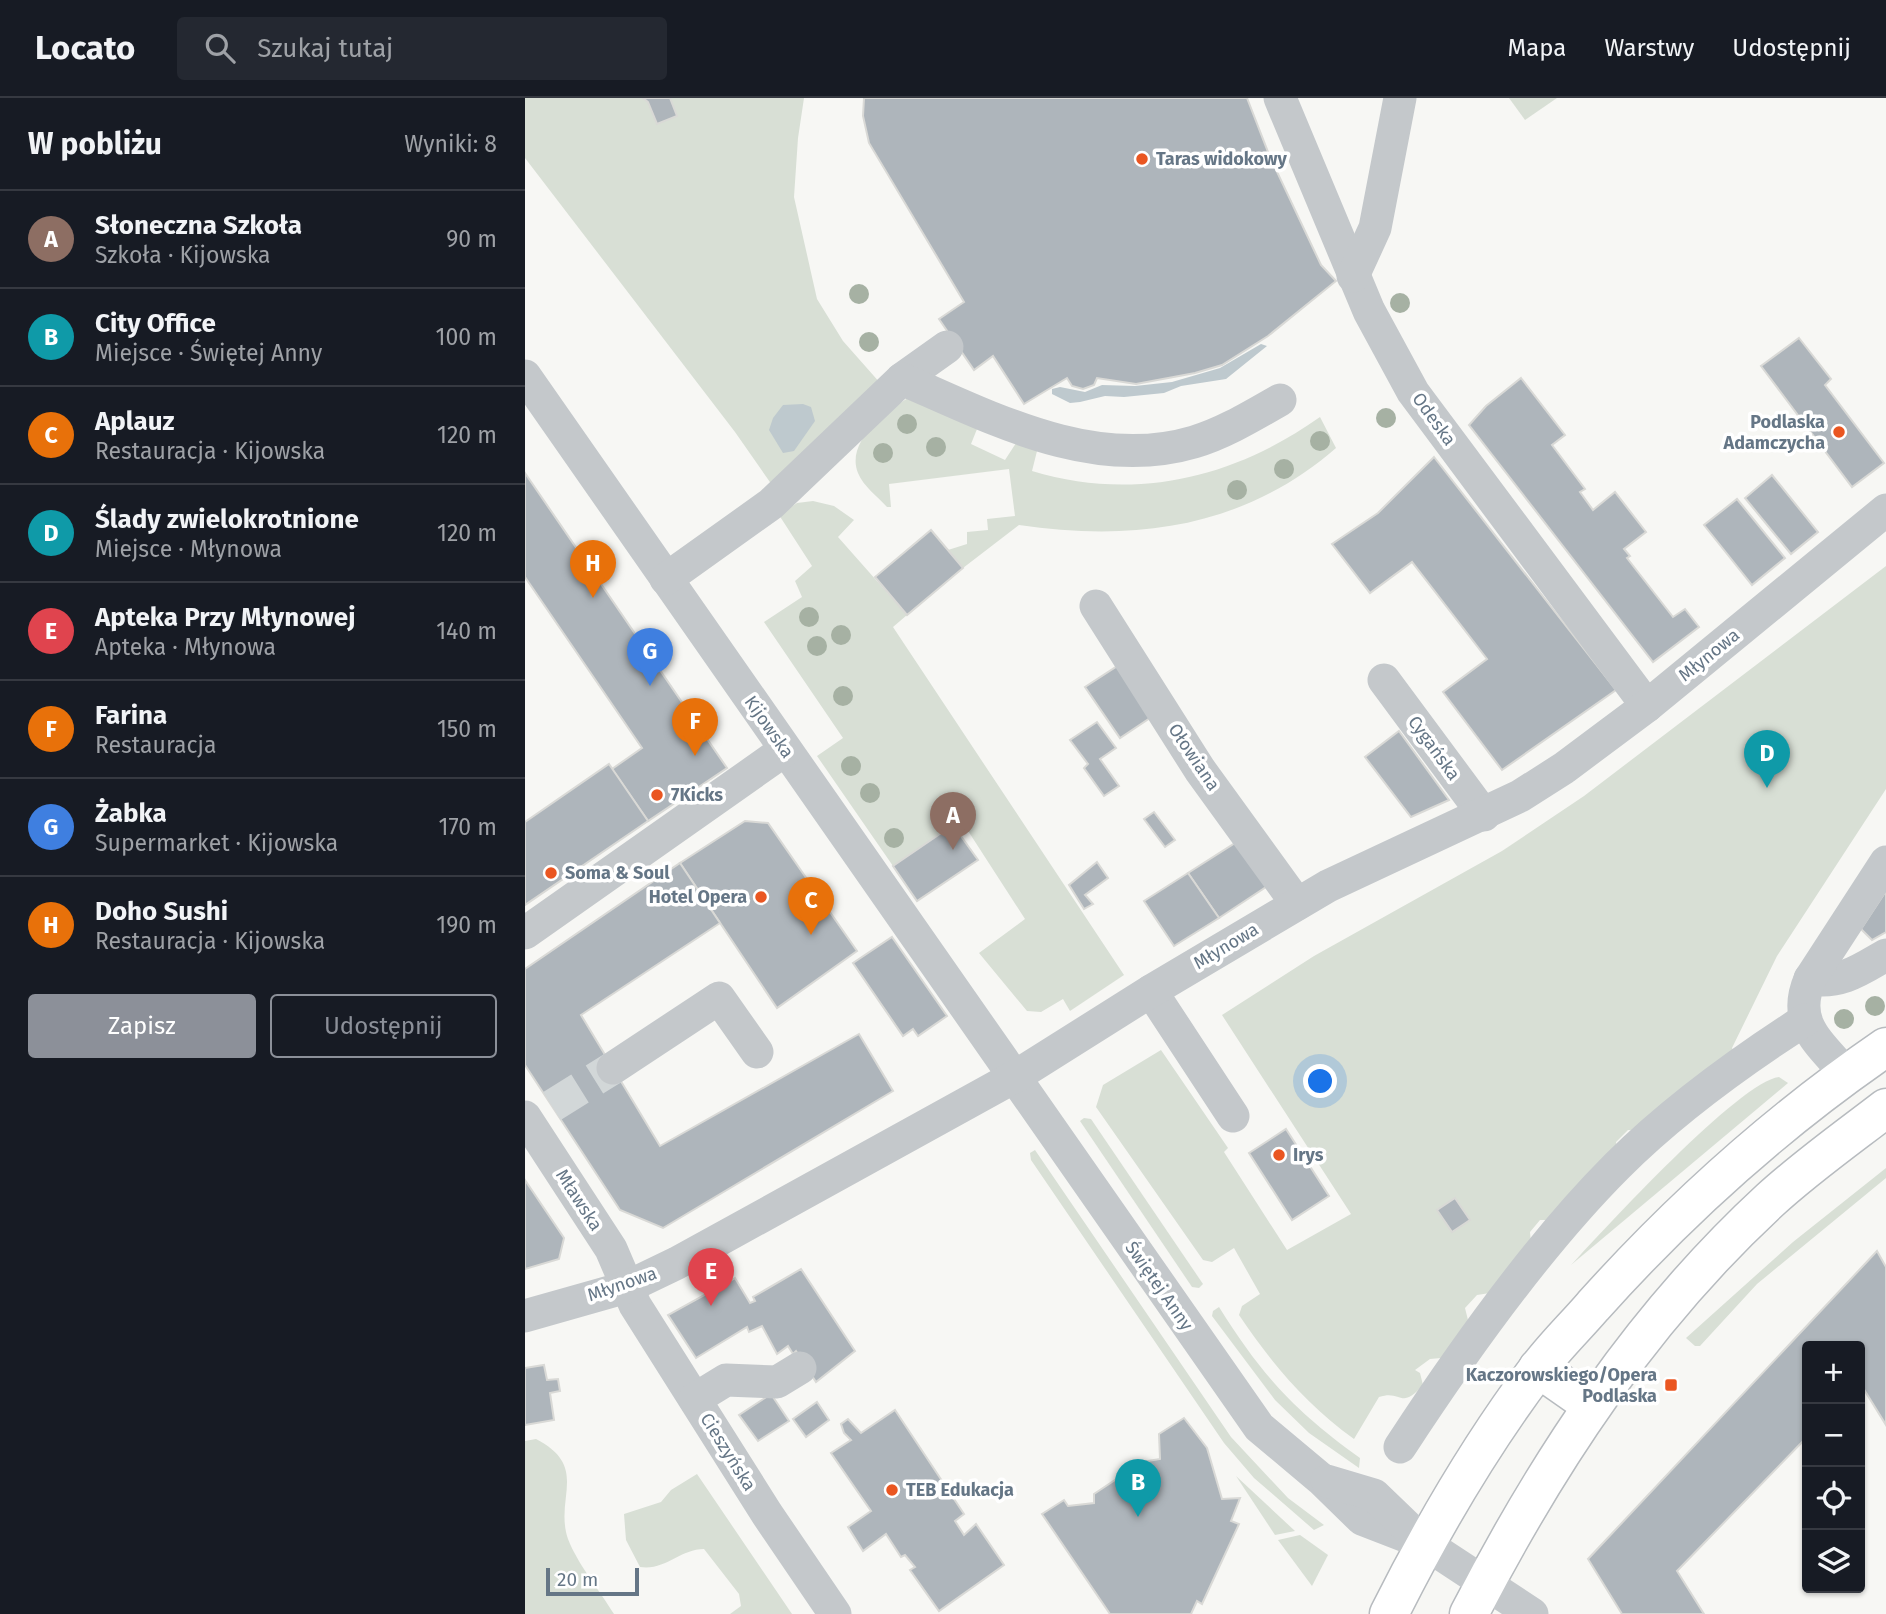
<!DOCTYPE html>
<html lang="pl">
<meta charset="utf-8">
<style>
:root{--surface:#171b24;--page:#242831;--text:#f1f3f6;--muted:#9ea1a6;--line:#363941;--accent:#8c9099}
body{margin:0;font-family:"Fira Sans",sans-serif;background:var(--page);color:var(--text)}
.controls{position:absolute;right:21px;bottom:21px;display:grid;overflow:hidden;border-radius:7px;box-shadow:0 2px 5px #0004}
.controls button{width:63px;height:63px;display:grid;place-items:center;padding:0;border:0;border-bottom:2px solid var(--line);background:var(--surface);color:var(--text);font:35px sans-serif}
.scale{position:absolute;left:21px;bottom:18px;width:93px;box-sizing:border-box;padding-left:7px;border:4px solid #657686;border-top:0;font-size:19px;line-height:24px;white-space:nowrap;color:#657686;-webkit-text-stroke:5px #fff;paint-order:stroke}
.you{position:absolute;left:796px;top:984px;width:24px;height:24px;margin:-18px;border:5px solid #fff;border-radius:50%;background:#1a73e8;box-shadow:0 0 0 10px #1a73e833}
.badge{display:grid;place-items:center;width:46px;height:46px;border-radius:50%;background:var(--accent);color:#fff;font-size:23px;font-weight:700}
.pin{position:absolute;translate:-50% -58px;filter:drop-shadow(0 2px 4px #0008)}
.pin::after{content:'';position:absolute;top:37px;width:24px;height:21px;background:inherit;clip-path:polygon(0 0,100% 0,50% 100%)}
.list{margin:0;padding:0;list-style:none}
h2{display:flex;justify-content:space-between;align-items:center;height:91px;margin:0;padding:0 28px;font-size:30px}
h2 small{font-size:23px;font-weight:400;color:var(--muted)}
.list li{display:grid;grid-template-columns:46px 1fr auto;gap:21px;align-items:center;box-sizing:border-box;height:98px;padding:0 28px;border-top:2px solid var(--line)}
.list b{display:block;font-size:26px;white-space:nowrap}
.list p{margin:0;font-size:23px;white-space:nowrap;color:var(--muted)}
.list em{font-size:23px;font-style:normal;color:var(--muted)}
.actions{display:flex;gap:14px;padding:21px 28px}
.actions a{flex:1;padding:16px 0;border:2px solid var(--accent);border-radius:7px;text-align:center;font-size:24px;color:var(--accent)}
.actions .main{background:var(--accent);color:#fff}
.icon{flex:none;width:38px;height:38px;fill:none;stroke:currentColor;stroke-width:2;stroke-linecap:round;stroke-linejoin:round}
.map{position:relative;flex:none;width:1361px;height:1516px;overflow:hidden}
header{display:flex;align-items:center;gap:42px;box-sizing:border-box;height:98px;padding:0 35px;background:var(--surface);border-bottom:2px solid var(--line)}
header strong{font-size:33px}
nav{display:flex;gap:38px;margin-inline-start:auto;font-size:24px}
.search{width:490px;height:63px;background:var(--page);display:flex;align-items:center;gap:18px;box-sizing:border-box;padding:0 24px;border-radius:7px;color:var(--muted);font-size:26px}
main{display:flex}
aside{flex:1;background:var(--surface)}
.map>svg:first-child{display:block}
</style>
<header>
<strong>Locato</strong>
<div class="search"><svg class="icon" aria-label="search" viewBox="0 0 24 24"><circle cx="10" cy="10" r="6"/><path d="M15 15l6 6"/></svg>Szukaj tutaj</div>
<nav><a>Mapa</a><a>Warstwy</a><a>Udostępnij</a></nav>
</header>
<main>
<aside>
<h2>W pobliżu<small>Wyniki: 8</small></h2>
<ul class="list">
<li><span class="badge" style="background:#8d6e63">A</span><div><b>Słoneczna Szkoła</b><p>Szkoła · Kijowska</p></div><em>90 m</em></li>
<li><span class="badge" style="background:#0f9aa8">B</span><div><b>City Office</b><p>Miejsce · Świętej Anny</p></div><em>100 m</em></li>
<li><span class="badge" style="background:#e8710a">C</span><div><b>Aplauz</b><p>Restauracja · Kijowska</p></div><em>120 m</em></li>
<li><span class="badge" style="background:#0f9aa8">D</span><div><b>Ślady zwielokrotnione</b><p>Miejsce · Młynowa</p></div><em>120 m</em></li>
<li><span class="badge" style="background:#e0444e">E</span><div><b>Apteka Przy Młynowej</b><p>Apteka · Młynowa</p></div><em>140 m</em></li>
<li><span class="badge" style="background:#e8710a">F</span><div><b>Farina</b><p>Restauracja</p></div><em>150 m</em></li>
<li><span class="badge" style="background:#3f7fe0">G</span><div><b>Żabka</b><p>Supermarket · Kijowska</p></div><em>170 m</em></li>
<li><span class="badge" style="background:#e8710a">H</span><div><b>Doho Sushi</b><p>Restauracja · Kijowska</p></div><em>190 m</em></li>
</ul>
<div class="actions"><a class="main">Zapisz</a><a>Udostępnij</a></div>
</aside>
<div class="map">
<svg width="1361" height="1516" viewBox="0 0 1361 1516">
<rect width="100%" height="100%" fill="#f7f7f4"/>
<g fill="#d8dfd5">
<path d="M0 0H279L273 40 269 99 292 201 318 243 356 286 247 387 210 334 0 60Z"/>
<path d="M984 0H1032L1000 22Z"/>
<path d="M386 298 454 326 446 346 480 362 493 342 513 349 507 373C609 404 709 380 795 319L811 350C719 430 610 444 494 427L438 470 423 452 442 446V434L463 432 462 421 490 418 484 371 364 386 366 409H362C353 399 338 388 333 375 320 343 363 312 386 298Z"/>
<path d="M288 403 309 408 329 422 313 439 382 517 368 529 599 877 545 913 538 901 516 914 502 913 454 855 500 821 436 722 368 768 292 658 318 640 239 524 277 499 270 483 287 468 254 417 272 405Z"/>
<path d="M1361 468V691L1252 858 1207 950 1209 954 1115 1033 1103 1032 1091 1044 1092 1055 1029 1122H1015L1005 1134 1006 1146 965 1195 952 1197 940 1210 943 1222 916 1260 905 1261 890 1272 895 1275 898 1287C875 1313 877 1291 854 1299L829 1341C781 1306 747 1266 714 1217L717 1208 735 1196 709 1150 687 1164 678 1162 571 1009 578 987 636 952 703 1050 699 1054 762 1152 826 1116 697 917 789 858 977 753 1059 698Z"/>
<path d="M1254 979 1263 985 1046 1167C1078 1132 1215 983 1254 979Z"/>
<path d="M559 1020 566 1021 678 1186 674 1190 667 1189 555 1023Z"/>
<path d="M510 1052 706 1339 763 1400 799 1427 789 1432 729 1380 699 1345 506 1062 505 1055Z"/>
<path d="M1361 1070V1080L1232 1186 1175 1248H1170L1161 1240 1268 1144Z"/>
<path d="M694 1209C738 1279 769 1312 835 1360L834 1370 784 1335 750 1302 687 1218 688 1213Z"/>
<path d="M11 1341C65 1369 29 1400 43 1441 52 1465 75 1493 89 1516H0V1343Z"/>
<path d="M172 1376 267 1516H205L216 1508 214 1496 179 1451C155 1451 140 1473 115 1469L101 1442 99 1416 136 1404 146 1392Z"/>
<path d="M711 1378 770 1433 750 1437Z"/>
<path d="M775 1437 803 1457 787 1488 753 1442Z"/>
</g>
<g fill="#bec9ce">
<path d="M736 246 742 248 701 281 656 288 639 295 599 299 580 298 555 304 545 305 527 296V291L535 289 560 294 577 287 610 288 647 284 695 270Z"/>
<path d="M278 306 286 309 290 323 269 353 258 355 244 332 248 320 258 307Z"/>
</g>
<g fill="#aeb5bb" stroke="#d9d9d6" stroke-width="2">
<path d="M145 0 152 18 132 26 123 4 118 0Z"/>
<path d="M339 0H722L745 59 796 167 811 183 743 238 697 267 670 275 611 286 572 280 569 287 558 291 547 288 542 280 499 306 468 258 449 272 414 221 439 204 344 45 338 18Z"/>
<path d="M1274 240 1306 281 1300 287 1359 365 1327 389 1236 268Z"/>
<path d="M996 280 1040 337 1027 347 1060 391 1055 394 1068 412 1090 394 1121 434 1099 451 1105 458 1102 460 1148 519 1160 511 1174 529 1128 564 944 327 961 308Z"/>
<path d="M909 359 1091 592 977 672 918 594 962 561 887 464 845 495 807 446 853 415Z"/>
<path d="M0 375 202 670 123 723 87 671 117 650 0 479Z"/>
<path d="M1247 377 1293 434 1266 456 1220 400Z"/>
<path d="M1212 401 1260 460 1227 487 1179 427Z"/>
<path d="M406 432 438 470 382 517 350 479Z"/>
<path d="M594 567 628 618 595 640 560 589Z"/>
<path d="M572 624 591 650 575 661 594 688 579 698 559 670 563 666 545 642Z"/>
<path d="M874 633 924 702 886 719 840 659Z"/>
<path d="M84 666 123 723 0 807V724Z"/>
<path d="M629 714 650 742 640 749 619 721Z"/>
<path d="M220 723 243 725 332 853 252 910 155 765Z"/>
<path d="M428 727 453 762 392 803 368 768Z"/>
<path d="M718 740 747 785 694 820 663 775Z"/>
<path d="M572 764 583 780 560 797 568 806 559 811 544 787Z"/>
<path d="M155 765 195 825 56 917 135 1048 334 936 368 993 138 1130 95 1112 0 967V871Z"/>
<path d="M663 775 694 820 649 848 619 803Z"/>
<path d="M1361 793V834L1347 842 1336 831Z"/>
<path d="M367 839 422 918 393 938 388 931 378 938 328 865Z"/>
<path d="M761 1031 804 1098 767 1122 724 1055Z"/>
<path d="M0 1082 39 1140 34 1161 0 1171Z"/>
<path d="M930 1100 945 1122 927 1134 912 1112Z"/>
<path d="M1352 1153 1361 1169V1327L1335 1285V1248H1282V1339L1152 1473 1179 1516H1097L1063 1461Z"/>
<path d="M276 1171 330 1253 291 1284 271 1253 268 1256 263 1248 252 1256 237 1228 224 1234 222 1229 171 1260 143 1217 210 1180 225 1205 230 1203 228 1199Z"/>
<path d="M19 1267 22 1282 33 1281 35 1293 25 1295 29 1322 0 1327V1270Z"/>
<path d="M246 1296 264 1323 233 1343 214 1317Z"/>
<path d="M292 1304 304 1322 281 1339 268 1321Z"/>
<path d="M370 1312 439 1416 430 1423 439 1437 451 1426 479 1467 414 1513 385 1472 390 1469 380 1457 376 1459 361 1436 338 1453 323 1429 346 1413 306 1355 326 1342 319 1335 316 1326 323 1321 336 1335Z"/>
<path d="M659 1320 682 1350 697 1401 715 1400 706 1423 714 1426 677 1506 672 1503 666 1516H585L517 1416 539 1402 543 1408 569 1405V1396L617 1364 635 1361 634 1336Z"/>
</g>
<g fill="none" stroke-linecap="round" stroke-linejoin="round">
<path stroke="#d2d7d8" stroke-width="33" stroke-dasharray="33 17" stroke-linecap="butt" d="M27 1008 88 970"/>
<defs>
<g id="major">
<path d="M1013 1270 1066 1307"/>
<path d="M864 1516C907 1430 955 1348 1012 1272 1029 1249 1050 1229 1068 1208 1155 1111 1253 1023 1361 949"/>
<path d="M944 1516C1023 1363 1117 1220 1245 1102 1281 1069 1322 1040 1361 1010"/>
</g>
</defs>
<use href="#major" stroke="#b7bbbf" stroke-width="41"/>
<g stroke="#c4c8cb" stroke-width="33">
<path d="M755 0 844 213 888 294 1122 608"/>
<path d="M828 178 850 130 875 0"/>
<path d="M0 278 734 1329 796 1381 837 1421 899 1445"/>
<path d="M377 281 422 249"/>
<path d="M141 481 246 406 377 281C467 320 568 374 669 344 699 335 727 318 755 302"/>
<path d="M571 508 675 672 772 806"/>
<path d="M859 582 959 717"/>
<path d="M0 835 260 652"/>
<path d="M1285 881C1316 886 1335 872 1361 857"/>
<path d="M626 893 708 1018"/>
<path d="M88 970 194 900 232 954"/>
<path d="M1321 976C1294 944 1266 925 1285 881L1361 764"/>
<path d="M0 1019 86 1151 110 1207 242 1416 310 1516"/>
<path d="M0 1218 102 1189 152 1165 491 978 626 893 803 788 995 698 1039 670 1122 608 1361 412"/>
<path d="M170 1301 201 1282 252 1284 275 1270"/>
<path d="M875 1349C937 1254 1012 1148 1092 1068 1148 1012 1213 965 1280 922"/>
<path d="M802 1383 849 1397 899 1445 1007 1516"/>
</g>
<use href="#major" stroke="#fff" stroke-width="38"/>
</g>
<g fill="#a6b1a3">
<circle cx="334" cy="196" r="10"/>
<circle cx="875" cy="205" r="10"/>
<circle cx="344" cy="244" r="10"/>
<circle cx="861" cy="320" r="10"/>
<circle cx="382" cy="326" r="10"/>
<circle cx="795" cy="343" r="10"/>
<circle cx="411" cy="349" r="10"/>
<circle cx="358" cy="355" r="10"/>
<circle cx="759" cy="371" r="10"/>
<circle cx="712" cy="392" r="10"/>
<circle cx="284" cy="519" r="10"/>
<circle cx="316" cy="537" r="10"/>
<circle cx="292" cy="548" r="10"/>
<circle cx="318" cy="598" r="10"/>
<circle cx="326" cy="668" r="10"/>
<circle cx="345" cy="695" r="10"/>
<circle cx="369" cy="740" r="10"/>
<circle cx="1350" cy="908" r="10"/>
<circle cx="1319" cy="921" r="10"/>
</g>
<g fill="#ea5621" stroke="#fff" stroke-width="2.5">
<circle cx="617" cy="61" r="7"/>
<circle cx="1314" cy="334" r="7"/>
<circle cx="132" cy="697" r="7"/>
<circle cx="26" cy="775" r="7"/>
<circle cx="236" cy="799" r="7"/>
<circle cx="754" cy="1057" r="7"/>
<rect x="1139" y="1280" width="14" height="14" rx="3.5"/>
<circle cx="367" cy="1392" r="7"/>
</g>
<g text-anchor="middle" stroke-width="7" stroke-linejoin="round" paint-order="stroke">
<g font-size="18" font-weight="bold" fill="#657686" stroke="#fff" text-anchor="start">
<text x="631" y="67">Taras widokowy</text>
<text x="1300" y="330" text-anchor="end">Podlaska<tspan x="1300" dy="21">Adamczycha</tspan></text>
<text x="146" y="703">7Kicks</text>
<text x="40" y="781">Soma &amp; Soul</text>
<text x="222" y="805" text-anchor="end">Hotel Opera</text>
<text x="768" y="1063">Irys</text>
<text x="1132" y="1283" text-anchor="end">Kaczorowskiego/Opera<tspan x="1132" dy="21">Podlaska</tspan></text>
<text x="381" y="1398">TEB Edukacja</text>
</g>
<g font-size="18" fill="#657686" stroke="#fff">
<text transform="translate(909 321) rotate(54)" y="6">Odeska</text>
<text transform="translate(1184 557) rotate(-39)" y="6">Młynowa</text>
<text transform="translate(244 629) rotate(55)" y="6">Kijowska</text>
<text transform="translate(909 650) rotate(54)" y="6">Cygańska</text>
<text transform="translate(669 659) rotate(56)" y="6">Ołowiana</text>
<text transform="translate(701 848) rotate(-31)" y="6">Młynowa</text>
<text transform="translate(54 1102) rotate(57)" y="6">Mławska</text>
<text transform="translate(97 1186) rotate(-19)" y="6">Młynowa</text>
<text transform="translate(634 1188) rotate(55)" y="6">Świętej Anny</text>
<text transform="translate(203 1354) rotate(58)" y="6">Cieszyńska</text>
</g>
</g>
</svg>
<div class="controls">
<button>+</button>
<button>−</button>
<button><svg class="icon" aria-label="locate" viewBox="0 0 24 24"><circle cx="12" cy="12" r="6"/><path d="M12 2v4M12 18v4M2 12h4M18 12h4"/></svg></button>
<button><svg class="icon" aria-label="layers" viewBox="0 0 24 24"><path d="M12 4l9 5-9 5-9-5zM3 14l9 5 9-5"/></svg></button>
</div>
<div class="scale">20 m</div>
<div class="you"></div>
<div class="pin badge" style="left:428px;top:752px;background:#8d6e63">A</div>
<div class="pin badge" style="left:613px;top:1419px;background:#0f9aa8">B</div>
<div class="pin badge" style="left:286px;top:837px;background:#e8710a">C</div>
<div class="pin badge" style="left:1242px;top:690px;background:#0f9aa8">D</div>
<div class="pin badge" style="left:186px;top:1208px;background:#e0444e">E</div>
<div class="pin badge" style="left:170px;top:658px;background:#e8710a">F</div>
<div class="pin badge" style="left:125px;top:588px;background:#3f7fe0">G</div>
<div class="pin badge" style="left:68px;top:500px;background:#e8710a">H</div>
</div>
</main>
